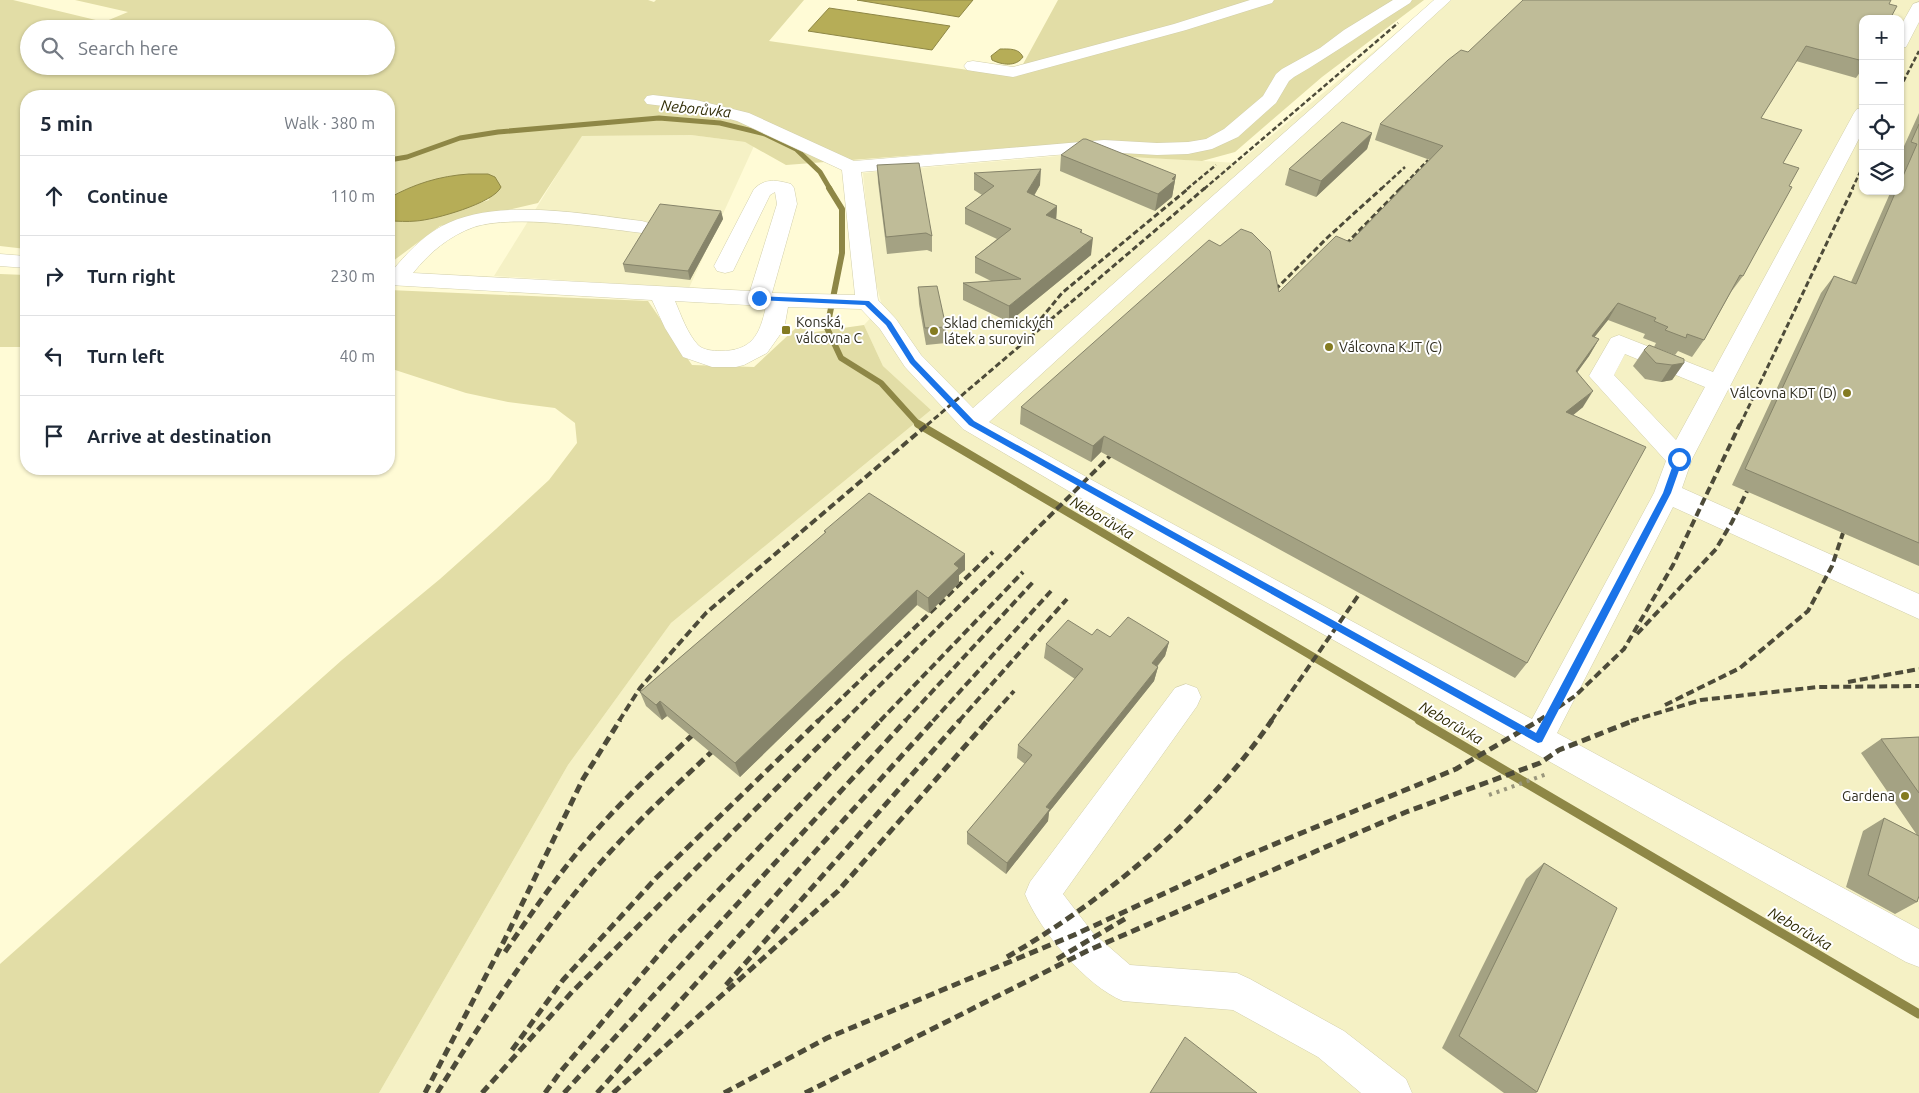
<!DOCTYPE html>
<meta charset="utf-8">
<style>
:root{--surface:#fff;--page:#f6f6f7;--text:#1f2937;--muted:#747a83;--line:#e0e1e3}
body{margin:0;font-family:Ubuntu,sans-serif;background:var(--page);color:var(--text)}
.controls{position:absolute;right:15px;top:15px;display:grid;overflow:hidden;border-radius:10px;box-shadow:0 1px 4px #0004}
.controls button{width:45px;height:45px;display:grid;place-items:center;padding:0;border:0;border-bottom:1px solid var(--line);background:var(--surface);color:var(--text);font:25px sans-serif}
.stop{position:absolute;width:15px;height:15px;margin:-11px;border:4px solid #1a73e8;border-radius:50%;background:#fff}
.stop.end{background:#1a73e8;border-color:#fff;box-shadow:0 1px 5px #0008}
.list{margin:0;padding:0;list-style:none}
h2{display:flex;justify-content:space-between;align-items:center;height:65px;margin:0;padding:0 20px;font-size:21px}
h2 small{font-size:16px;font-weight:400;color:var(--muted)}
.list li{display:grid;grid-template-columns:32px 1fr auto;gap:15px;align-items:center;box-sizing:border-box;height:80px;padding:0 20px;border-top:1px solid var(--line)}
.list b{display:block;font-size:19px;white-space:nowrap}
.list em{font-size:16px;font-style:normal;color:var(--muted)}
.icon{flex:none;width:28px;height:28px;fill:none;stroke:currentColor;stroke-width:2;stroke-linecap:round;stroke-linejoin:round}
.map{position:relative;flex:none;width:1919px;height:1093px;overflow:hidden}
.search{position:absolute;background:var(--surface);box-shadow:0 1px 4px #0004;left:20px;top:20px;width:375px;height:55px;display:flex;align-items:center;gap:12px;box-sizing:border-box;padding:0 18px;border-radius:28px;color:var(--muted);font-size:19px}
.panel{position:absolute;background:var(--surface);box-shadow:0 1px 4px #0004;left:20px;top:90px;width:375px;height:385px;border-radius:20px}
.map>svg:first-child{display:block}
</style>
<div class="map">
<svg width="1919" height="1093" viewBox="0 0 1919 1093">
<rect width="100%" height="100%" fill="#fffbd6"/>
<g fill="#f5f1c5" fill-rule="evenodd">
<path d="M1436 0H1919V1093H379L568 765 671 623 931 410 883 366 864 325 882 306 872 268 863 173 1081 154 1238 163ZM1863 19H1900V191H1863Z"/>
<path d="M691 135 745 142 754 146 689 288 494 276 581 136Z"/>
</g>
<g fill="#e2dda6" fill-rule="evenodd">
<path d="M0 0H13L104 22 128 12 75 0H648L654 2 656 0H804L769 41 1016 77 1058 0H1424L1322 77 1235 152 1202 161 1112 156 1034 146 786 165 745 142 691 135 582 136 538 203 440 226 389 264V221H417L489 200 488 174C452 173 421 180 389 198V96H26V249L0 246ZM29 29H386V66H29Z"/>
<path d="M0 274 26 275V347H0Z"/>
<path d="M389 290 648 301 692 365 754 367 797 327 815 332 864 325 883 366 931 410 671 623 568 765 379 1093H0V964L342 660 440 579 496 529 549 480 577 443 575 423 555 408 508 402 466 393 389 368Z"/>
</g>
<g fill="#b6ad57" stroke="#8e8746">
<path d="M857 0H973L959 17Z"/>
<path d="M829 8 950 26 932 50 808 31Z"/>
<path d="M1000 49C1009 49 1019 48 1023 57 1016 67 1002 65 992 60L991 56Z"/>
<path d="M469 174H488L495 177 501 187C494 203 434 220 416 221 407 222 398 221 389 221V198C414 184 439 176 469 174Z"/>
</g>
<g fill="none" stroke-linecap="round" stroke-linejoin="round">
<path stroke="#8e8746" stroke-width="5" d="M389 160 407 157 460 138 498 132 659 118 720 123 765 134 796 149 820 172 830 189"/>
<path stroke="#8e8746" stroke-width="6" d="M829 188 842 209V253L827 328 841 358 881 383 919 425"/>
<path stroke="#8e8746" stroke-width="8" d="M918 424 1422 721"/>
<path stroke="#8e8746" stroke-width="9" d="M1419 720 1919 1014"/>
<defs>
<g id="minor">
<path d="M1250 0H1274L1272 3 1186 30 1013 77 973 71 967 70 964 66 967 62 973 61 1013 67 1174 24Z"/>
<path d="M1393 0H1412L1410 3C1371 27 1334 54 1294 77L1289 81 1276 103 1238 137 1212 149 1188 154 1157 155 1104 152 1055 155 861 172 878 300 896 319 921 355 973 408 1434 0H1451L989 422 1090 479 1532 719 1654 493 1666 461 1589 376 1611 338 1619 335 1713 372 1854 113 1857 109 1863 108V131L1692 459 1682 488 1919 594V619L1673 507 1557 733 1919 929V967L1906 962 1072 493 963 429 905 367 880 329 861 309 788 307 784 329 767 353 744 365 736 367H712L683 357 665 328 652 300 389 285V271H392C406 254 422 237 442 226 496 197 584 214 642 221L649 223 652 227 649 231 642 233C599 228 514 214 474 227 449 236 430 252 413 273L750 291 777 204 775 192 770 195 733 271 725 273 717 271 714 266 754 189C765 178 777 180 791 184L794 188 797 204 772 293 855 295 842 170 737 121 696 110 647 104 644 100 647 96 653 95 696 100 749 113 854 161 1104 140 1157 143 1188 142 1206 139 1224 129 1263 96 1276 74 1282 69 1320 48 1344 30ZM675 301 766 306C760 335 752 351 720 351 713 351 703 350 698 345 687 333 681 315 675 301ZM1625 354 1705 387 1676 440 1614 375Z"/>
<path d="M1919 2V22L1906 47 1900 48V27L1913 4Z"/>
<path d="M0 254 26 256V268L0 266Z"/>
<path d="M1186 684 1197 688 1201 697 1197 706 1063 894 1093 933 1130 965 1237 973 1250 979 1344 1031 1406 1079 1412 1093H1361L1318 1057 1233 1010 1123 1001C1086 986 1040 931 1025 894L1030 882 1175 688Z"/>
</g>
</defs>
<use href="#minor" stroke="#d2cfab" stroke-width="1"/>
<path stroke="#99967c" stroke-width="4" stroke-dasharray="3 5" stroke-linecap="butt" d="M1489 795 1547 774"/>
<use href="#minor" fill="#fff" fill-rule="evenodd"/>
<g stroke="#4d4b39" stroke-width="2.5" stroke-dasharray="5 2.5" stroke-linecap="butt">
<path d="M1900 88 1919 51"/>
<path d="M1187 189 1216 165"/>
<path d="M1204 189 1398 23"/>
<path d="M1381 189 1405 167"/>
<path d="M1400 189 1428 160"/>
<path d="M1852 189 1863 166"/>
</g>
<g stroke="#4d4b39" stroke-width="3" stroke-dasharray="6 3" stroke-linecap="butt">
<path d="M1346 244 1401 188"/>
<path d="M1269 296 1328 237 1382 188"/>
<path d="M1035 326 1062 293 1189 188"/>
<path d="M927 425 1205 188"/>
<path d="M1740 425 1853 188"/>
</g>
<g stroke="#4d4b39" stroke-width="4" stroke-dasharray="8 4" stroke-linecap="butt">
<path d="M1637 634 1716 549 1732 522 1753 479"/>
<path d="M1848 682 1919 669"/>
<path d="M1665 705 1740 668 1808 611 1832 566 1843 533"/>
<path d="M619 721 640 688 706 613 928 424"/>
<path d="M818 721 993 552"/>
<path d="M844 721 1119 447"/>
<path d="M880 721 1023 572"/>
<path d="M905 721 1034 581"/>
<path d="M933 721 1051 591"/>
<path d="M959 721 1067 599"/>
<path d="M987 721 1014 691"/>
<path d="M1271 721 1367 583"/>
<path d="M1538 721 1575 696 1624 649 1673 565 1740 424"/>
<path d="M1631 721 1701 700 1818 687 1919 686"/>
</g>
<g stroke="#4d4b39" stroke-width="5" stroke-dasharray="9 5" stroke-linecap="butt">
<path d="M505 952C533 911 561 870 594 833 627 795 665 761 702 726"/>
<path d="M1007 957C1107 899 1207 815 1272 720"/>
<path d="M1057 959 1128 917"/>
<path d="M726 985 960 720"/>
<path d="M512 1050 563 980 656 878 819 720"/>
<path d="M425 1093 504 941 583 779 620 720"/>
<path d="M437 1093C483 1020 529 948 584 882 625 832 673 788 720 744"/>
<path d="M482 1093 572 992 845 720"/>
<path d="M545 1093 561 1071 672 939 881 720"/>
<path d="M564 1093 906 720"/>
<path d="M597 1093 934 720"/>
<path d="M613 1093 838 891 988 720"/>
<path d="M724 1093 827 1038 1074 935 1241 858 1456 769 1540 720"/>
<path d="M805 1093 1087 951 1406 812 1540 763 1559 750 1635 720"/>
</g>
</g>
<g fill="#a4a283">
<path d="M1863 19V68L1856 78 1796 61 1761 118 1783 163 1789 186 1743 276 1731 292 1704 340 1692 357 1678 351 1675 355 1654 347 1656 343 1643 338 1645 334 1608 320 1594 337 1599 339 1589 356 1577 372 1583 407 1573 415 1527 663 1515 678 1101 452 1091 462 1020 424 1021 407 1279 292 1350 242 1430 160 1375 140 1380 124 1468 52Z"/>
<path d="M1919 113V566L1732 485 1821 293 1834 276 1851 282 1891 191H1900V170L1904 160 1900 159V155Z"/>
<path d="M1372 133 1367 149 1316 197 1285 185 1289 169Z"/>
<path d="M1061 155 1176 175 1172 197 1155 211 1060 171Z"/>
<path d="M877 165 932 236V252L927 250 887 254 878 182Z"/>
<path d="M974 173 1040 185 1034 196 1057 206 1056 219 1082 230V233L1091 255 1009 322 963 300V283L991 281 975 273V257L997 239 965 224V208L982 195 974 190Z"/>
<path d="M721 211 723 219 690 280 625 272 623 264Z"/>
<path d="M918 287 946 327V343L926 345 919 304Z"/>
<path d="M1644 350 1684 363 1672 380 1661 382 1645 379 1633 366Z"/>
<path d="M824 531 965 554V570L959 575V583L929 613 917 605 740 777 667 716 662 720 646 706 640 692 825 533Z"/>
<path d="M1092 635 1169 642 1165 656 1157 667H1158L1154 681 1049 812 1048 821 1006 874 967 844V832L1025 764 1017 758 1018 745 1075 679 1044 658 1046 644Z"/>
<path d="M1919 737V896L1917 902 1895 914 1846 887 1863 831 1884 818 1917 835 1861 753 1881 739Z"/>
<path d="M1544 863 1537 1092 1536 1093H1504L1442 1048 1526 879Z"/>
</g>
<g fill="#86846a">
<path d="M1372 133 1367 149 1316 197 1321 181Z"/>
<path d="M1041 169 1040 185 1026 209 1027 192Z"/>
<path d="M1176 175 1172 197 1155 211 1158 194Z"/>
<path d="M1057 206 1056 222 1046 215Z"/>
<path d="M721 211 723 219 690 280 688 271Z"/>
<path d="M1093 238 1091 255 1009 322V306Z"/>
<path d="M1618 303 1608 320 1582 353 1592 336Z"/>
<path d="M1599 339 1589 356 1566 388 1576 371Z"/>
<path d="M1684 363 1672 380 1661 382 1672 365Z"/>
<path d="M1593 391 1583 407 1556 429 1566 412Z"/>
<path d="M1104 436 1101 452 1091 462 1093 446Z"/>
<path d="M965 554V570L959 575V583L929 613 928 598 954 564Z"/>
<path d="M917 590V605L740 777 735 763Z"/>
<path d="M1169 642 1165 656 1148 677 1152 663Z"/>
<path d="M1158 667 1154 681 1049 812 1048 821 1006 874 1007 863 1046 807Z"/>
<path d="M660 701 667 716 662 720 656 705Z"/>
</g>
<g fill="#bfbc98" stroke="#86846a">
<path d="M1523 0H1891L1889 4 1897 6 1890 19H1863V61L1806 46 1761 118 1802 130 1783 163 1799 168 1789 186 1792 187 1761 243 1743 276 1740 275 1704 340 1687 334 1686 338 1665 330 1668 327 1654 321 1656 318 1618 303 1592 336 1599 339 1576 371 1593 391 1566 412 1646 447 1527 663 1104 436 1093 446 1021 407 1209 240 1220 246 1241 229 1252 233 1270 251 1279 292 1336 236 1350 242 1443 146 1380 124 1448 60 1461 50 1468 52Z"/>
<path d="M1342 122 1372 133 1321 181 1289 169Z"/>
<path d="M1919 124V543L1745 469 1834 276 1856 284 1896 191H1900V183L1917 144 1911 142Z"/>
<path d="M1083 139H1086L1176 175 1172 179 1175 180 1158 194 1061 155Z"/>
<path d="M919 163 932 236 926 233 886 237 877 165Z"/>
<path d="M1041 169 1027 192 1057 206 1046 215 1082 230 1080 232 1093 238 1009 306 963 283 1021 279 975 257 1011 229 965 208 994 186 974 173Z"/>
<path d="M660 204 721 211 688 271 623 264Z"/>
<path d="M937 286 946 327 925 328 918 287Z"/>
<path d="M1649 345 1684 359V363L1672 365 1656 363 1644 350Z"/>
<path d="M869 493 965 554 954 564 959 568 928 598 917 590 735 763 660 701 656 705 640 692 826 532 824 531Z"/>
<path d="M1128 617 1169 642 1152 663 1158 667 1046 807 1050 809 1007 863 967 832 1032 755 1018 745 1083 669 1046 644 1068 620 1092 635 1097 629 1110 637Z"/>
<path d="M1919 737V793L1881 739Z"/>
<path d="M1884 818 1919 836V896L1917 902 1868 875Z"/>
<path d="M1544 863 1617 908 1537 1092 1459 1036Z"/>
<path d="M1185 1037 1257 1093H1150Z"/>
</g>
<path fill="#1a73e8" d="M759 296 869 301 891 322 915 360 974 421 1536 733 1663 493 1675 459 1679 456 1683 459 1671 493 1542 742 1538 743 969 425 910 363 886 325 865 305 756 300 755 298Z"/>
<g fill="#847b21" stroke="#fff" stroke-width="2">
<rect x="781" y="325" width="10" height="10" rx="2.5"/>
<circle cx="934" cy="331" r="5"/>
<circle cx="1329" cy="347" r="5"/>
<circle cx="1847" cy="393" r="5"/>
<circle cx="1905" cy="796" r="5"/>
</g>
<g text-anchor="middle" stroke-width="4" stroke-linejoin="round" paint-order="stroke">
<g font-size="14" fill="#2f2d1f" stroke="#fff" text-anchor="start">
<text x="796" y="327">Konská,<tspan x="796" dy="16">válcovna C</tspan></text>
<text x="944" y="328">Sklad chemických<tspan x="944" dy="16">látek a surovin</tspan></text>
<text x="1339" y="352">Válcovna KJT (C)</text>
<text x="1837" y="398" text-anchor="end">Válcovna KDT (D)</text>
<text x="1895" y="801" text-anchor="end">Gardena</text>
</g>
<g font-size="15" font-style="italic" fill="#302c05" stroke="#fff">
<text transform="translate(696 109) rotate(6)" y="5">Neborůvka</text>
<text transform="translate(1102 518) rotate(30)" y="5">Neborůvka</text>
<text transform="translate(1451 723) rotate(30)" y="5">Neborůvka</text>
<text transform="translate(1800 929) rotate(30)" y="5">Neborůvka</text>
</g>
</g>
</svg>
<div class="controls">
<button>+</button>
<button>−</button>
<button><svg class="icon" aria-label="locate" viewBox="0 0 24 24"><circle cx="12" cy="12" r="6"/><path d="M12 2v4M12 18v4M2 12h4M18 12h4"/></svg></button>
<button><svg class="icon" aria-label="layers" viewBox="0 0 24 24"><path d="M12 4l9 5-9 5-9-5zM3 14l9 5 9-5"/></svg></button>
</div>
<div class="stop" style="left:1679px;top:459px"></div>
<div class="stop end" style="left:759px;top:298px"></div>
<div class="search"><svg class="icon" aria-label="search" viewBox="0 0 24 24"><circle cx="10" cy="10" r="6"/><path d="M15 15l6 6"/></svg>Search here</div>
<section class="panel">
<h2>5 min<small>Walk · 380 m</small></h2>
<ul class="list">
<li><svg class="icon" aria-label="ahead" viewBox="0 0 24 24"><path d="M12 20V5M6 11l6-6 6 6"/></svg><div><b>Continue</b></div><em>110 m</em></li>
<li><svg class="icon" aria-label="right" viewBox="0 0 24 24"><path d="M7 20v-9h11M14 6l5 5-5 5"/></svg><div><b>Turn right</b></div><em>230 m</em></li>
<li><svg class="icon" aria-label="left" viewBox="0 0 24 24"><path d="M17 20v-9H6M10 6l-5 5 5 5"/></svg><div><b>Turn left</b></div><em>40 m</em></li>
<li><svg class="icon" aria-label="arrive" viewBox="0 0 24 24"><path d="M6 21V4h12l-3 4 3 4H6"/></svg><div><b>Arrive at destination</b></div></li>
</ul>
</section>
</div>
